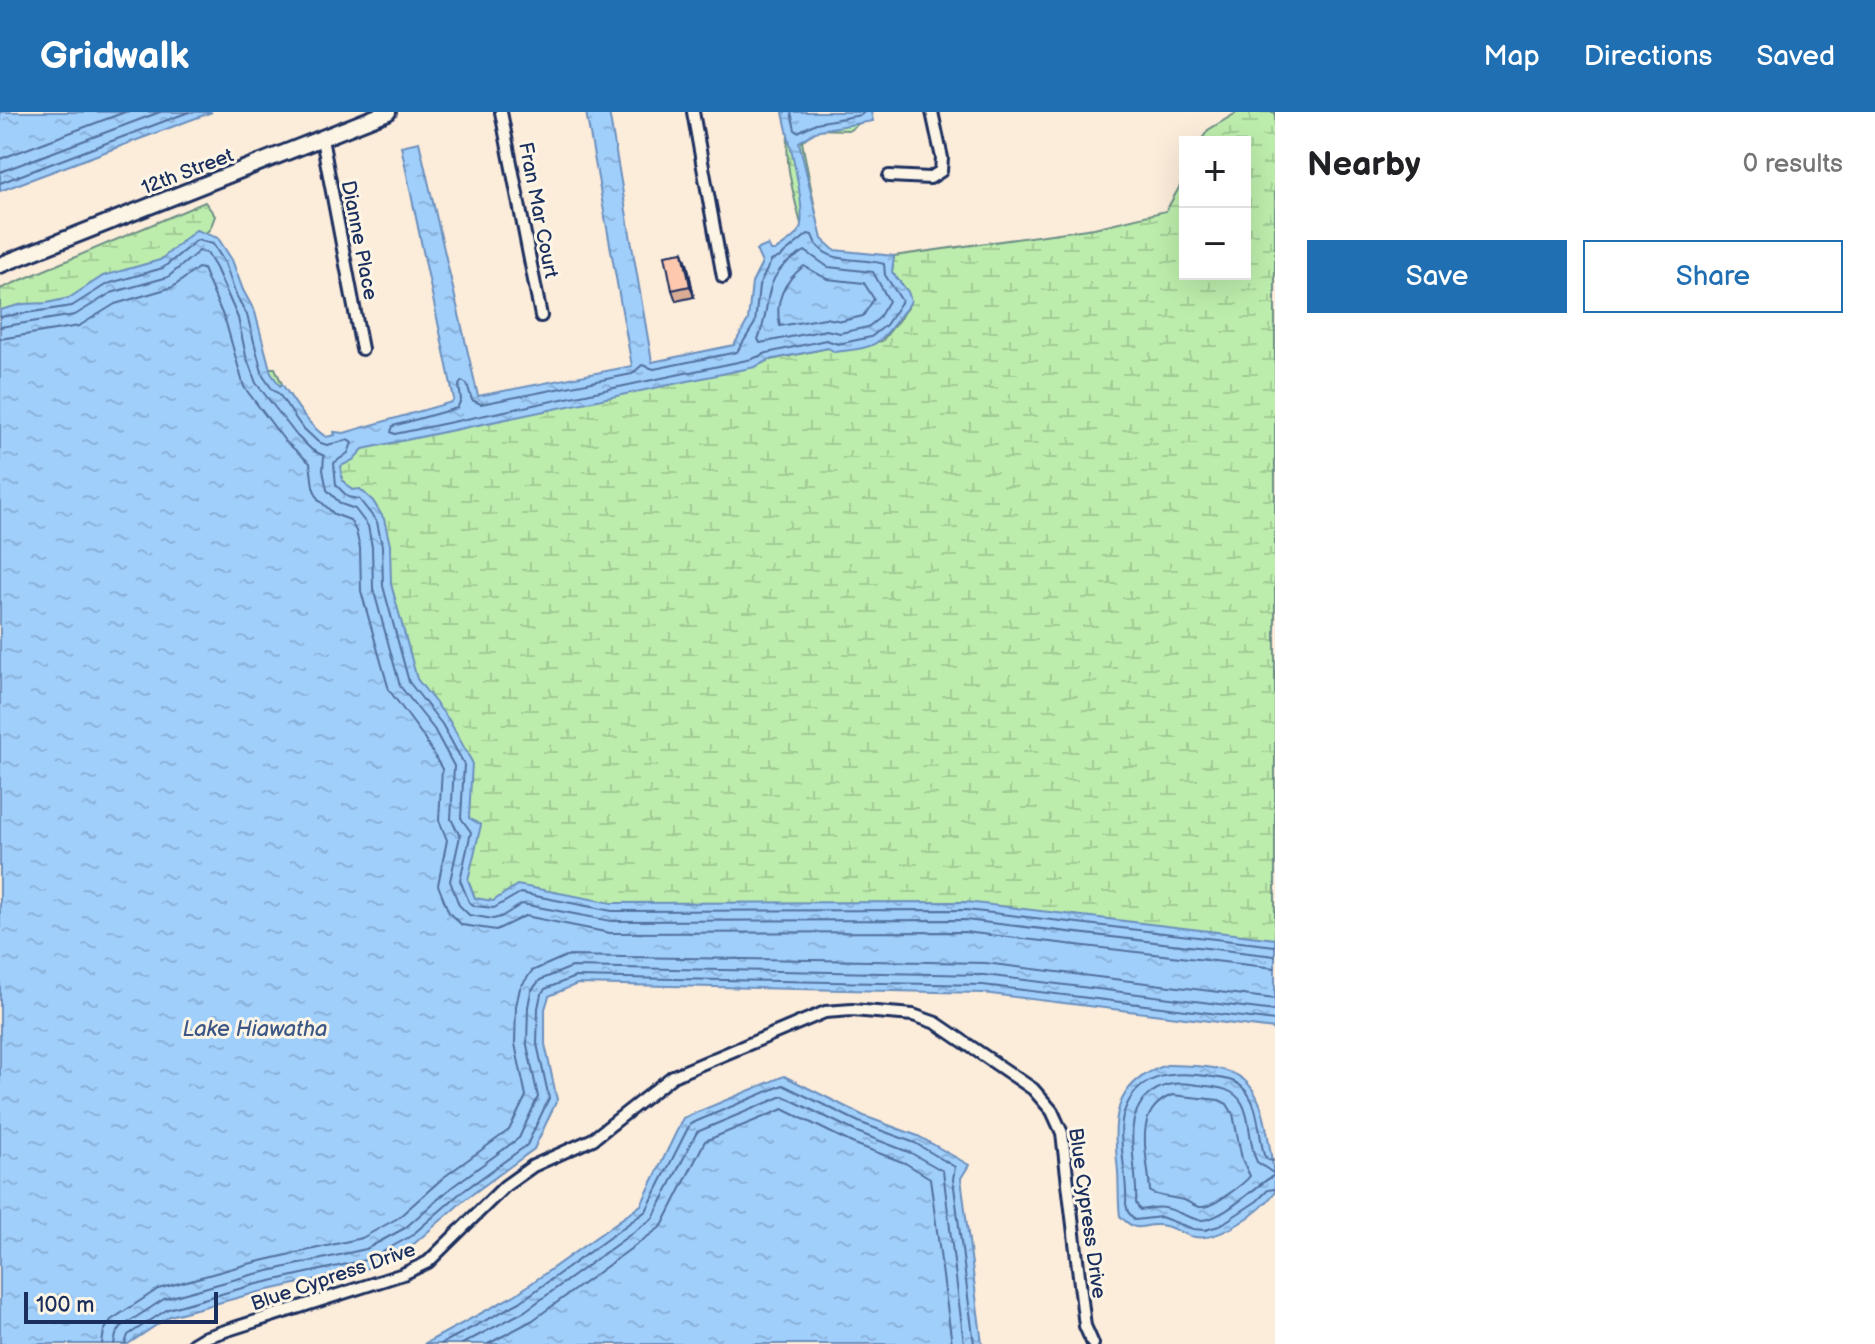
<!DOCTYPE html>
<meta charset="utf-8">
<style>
:root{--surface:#fff;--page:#f6f6f6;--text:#202124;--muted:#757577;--line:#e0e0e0;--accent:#1f6fb2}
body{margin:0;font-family:"Balsamiq Sans",sans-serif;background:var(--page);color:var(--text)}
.controls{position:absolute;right:24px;top:24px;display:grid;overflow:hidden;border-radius:0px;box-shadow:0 8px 32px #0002}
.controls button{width:72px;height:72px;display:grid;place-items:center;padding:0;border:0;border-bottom:2px solid var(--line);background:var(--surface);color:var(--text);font:40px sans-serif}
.scale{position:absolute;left:24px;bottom:20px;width:194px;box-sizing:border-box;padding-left:8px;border:4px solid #1b2f5e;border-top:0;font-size:22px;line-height:28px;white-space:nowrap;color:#1b2f5e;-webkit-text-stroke:6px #fcf5e5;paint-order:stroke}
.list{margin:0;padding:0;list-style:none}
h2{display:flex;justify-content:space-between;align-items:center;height:104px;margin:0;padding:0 32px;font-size:34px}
h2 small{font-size:26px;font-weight:400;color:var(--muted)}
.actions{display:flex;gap:16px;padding:24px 32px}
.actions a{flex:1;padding:18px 0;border:2px solid var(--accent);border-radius:0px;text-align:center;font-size:28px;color:var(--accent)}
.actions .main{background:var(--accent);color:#fff}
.map{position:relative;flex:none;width:1275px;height:1232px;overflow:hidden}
header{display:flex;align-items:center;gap:48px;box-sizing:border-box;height:112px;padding:0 40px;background:var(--accent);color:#fff}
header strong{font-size:38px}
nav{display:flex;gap:44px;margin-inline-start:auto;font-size:28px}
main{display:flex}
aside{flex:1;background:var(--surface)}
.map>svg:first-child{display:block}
</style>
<header>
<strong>Gridwalk</strong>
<nav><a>Map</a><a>Directions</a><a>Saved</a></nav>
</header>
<main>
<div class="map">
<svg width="1275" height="1232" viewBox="0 0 1275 1232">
<defs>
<pattern id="wetland-marsh" width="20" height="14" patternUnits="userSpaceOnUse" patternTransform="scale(2)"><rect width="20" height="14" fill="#bdedac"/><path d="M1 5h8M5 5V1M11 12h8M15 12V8" fill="none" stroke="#a2cc96"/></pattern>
<pattern id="water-ripples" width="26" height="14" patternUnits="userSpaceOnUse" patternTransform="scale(2)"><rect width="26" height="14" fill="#a1cffc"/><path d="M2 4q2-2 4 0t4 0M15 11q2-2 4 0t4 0" fill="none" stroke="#8ab2da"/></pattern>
</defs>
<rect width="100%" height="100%" fill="#fcecda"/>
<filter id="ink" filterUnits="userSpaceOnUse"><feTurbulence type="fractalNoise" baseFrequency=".0125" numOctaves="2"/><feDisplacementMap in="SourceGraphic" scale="16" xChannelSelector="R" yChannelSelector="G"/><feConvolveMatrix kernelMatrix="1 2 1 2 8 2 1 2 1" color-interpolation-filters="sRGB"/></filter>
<g filter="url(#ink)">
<g fill="url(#wetland-marsh)" stroke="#6c8e85" stroke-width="2">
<path d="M793 0 862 9 850 18 813 17 802 30 821 127 802 116C792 76 780 40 793 0Z"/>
<path d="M1238 0H1275V858L475 817 332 357 341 346 381 329 828 236 882 229 908 196V180L892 160 894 144 1094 116 1166 99 1180 74 1185 53V162H1245V30H1200L1208 18Z"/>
<path d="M205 90 215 104 210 117 198 128 258 256H275L282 272 275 282 0 244V177Z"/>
</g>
<g fill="url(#water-ripples)" stroke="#6b8fbd" stroke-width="2">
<path d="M0 0H212L0 79Z"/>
<path d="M586 0H609L652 250 734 233 748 208 752 171 762 151 756 138 768 133 771 139H775C782 133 794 127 799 119 809 102 787 22 783 0H871L873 9 819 18 799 30 822 127 834 138 894 144 892 160 908 180 911 189C908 196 904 198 900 204 876 237 874 235 835 240L828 236 769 248 755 255 363 337 353 348 341 354 342 368 352 378 360 377 373 389 384 407 390 433 391 472 417 567 449 608 472 650 469 706 481 713 468 768 475 786 493 789 517 773 612 791 966 790 1275 827V917L983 881 577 872 549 884 545 897V932L557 988 534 1037 463 1089 415 1131 372 1155 255 1181 170 1204 128 1232H0V198L23 192 47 191 69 186 103 164 160 148 196 118 218 126 232 148 243 178 255 200 271 261 280 274 282 272C295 291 307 312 326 325L335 323 334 320 344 321 452 290 454 287 401 34 419 30 478 284 632 254Z"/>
<path d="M1167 953C1232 955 1257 955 1268 1025 1271 1044 1275 1061 1275 1080 1261 1100 1220 1129 1195 1125 1183 1124 1172 1113 1159 1113 1138 1112 1139 1123 1120 1104 1118 1089 1119 1075 1118 1060 1113 1010 1110 971 1167 953Z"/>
<path d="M784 964 864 1004 918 1024 969 1053 961 1066 982 1232H424L515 1183 641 1093 683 1006Z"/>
</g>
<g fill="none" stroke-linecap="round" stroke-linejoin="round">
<g stroke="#516f9d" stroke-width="2">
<path d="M791 0 795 18 798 20 816 11 861 3 864 0"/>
<path d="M0 47 125 0"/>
<path d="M0 60 160 0"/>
<path d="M0 71 189 0"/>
<path d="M808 122 812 123C822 155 860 144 884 152L885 163 902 189 886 213 871 225 838 232 826 228 767 241 752 247 395 322 391 320 393 314 457 296 461 288 459 273 462 269 467 272 472 288 481 292 632 262 642 253 654 257 737 240 755 211 759 174 771 149 780 145Z"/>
<path d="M805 139 828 155 873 160 889 189 878 207 868 215 840 221 826 218 760 231 758 227C769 205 764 178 779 159 784 151 797 144 805 139Z"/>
<path d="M804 154 827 167 864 171 874 187 863 204 842 209 825 206 780 214C774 190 784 169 804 154Z"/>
<path d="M0 205 72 194 107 172 163 156 197 128 213 132 225 151 235 181 247 203 263 264 272 277 279 282 301 314 318 330 327 333 348 328 352 331 348 341 334 351 336 373 348 385 359 387 377 410 382 434 383 474 409 570 442 612 464 652 461 706 471 720 460 768 469 790 475 794 494 796 520 781 612 799 966 798 1275 834"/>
<path d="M0 215 75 203 111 181 168 165 199 139 207 141 216 156 238 206 246 244 256 271 297 324 312 338 324 344 323 358 327 378 341 392 355 397 368 414 372 435 373 476 400 574 434 617 454 654 451 707 460 724 450 769 459 793 469 803 493 807 501 805 522 792 611 809 965 808 1275 844"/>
<path d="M0 227 79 214 115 192 173 175 198 156 203 157 226 211 244 275 285 329 310 351 313 375 318 387 334 402 350 408 356 419 360 436 361 479 389 578 423 624 442 657 439 708 447 728 438 773 449 801 462 813 496 818 525 804 610 821 964 820 1275 856"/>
<path d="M1172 983 1219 988 1227 992 1233 1002 1242 1047 1250 1064C1244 1072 1214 1094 1203 1095 1197 1096 1191 1091 1186 1089 1174 1085 1159 1085 1150 1080 1149 1045 1130 1000 1172 983Z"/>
<path d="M1275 1049 1268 1048 1264 1043C1258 1021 1260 990 1241 974 1232 966 1217 966 1206 964 1172 959 1137 962 1124 1000 1116 1024 1128 1065 1126 1092L1128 1100 1135 1108 1161 1105 1193 1117 1205 1118 1219 1114 1257 1089 1268 1078 1275 1077"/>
<path d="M1275 1059 1273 1061 1257 1050C1248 1032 1252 1009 1242 991 1233 975 1214 975 1198 973 1180 970 1166 970 1151 981 1118 1005 1139 1056 1136 1091L1140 1098C1149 1097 1157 1094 1165 1096 1177 1098 1190 1108 1202 1108 1226 1106 1253 1075 1273 1064L1275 1066"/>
<path d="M102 1232 104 1219 111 1208 158 1177 248 1152 362 1126 398 1106 444 1065 509 1018 526 984 515 932 516 894 520 876 532 859 566 844 985 851 1275 887"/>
<path d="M114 1232 116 1223 121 1215 164 1187 251 1163 366 1137 405 1116 452 1075 519 1026 538 985 527 933 528 895 531 879 540 868 572 855 984 863 1275 899"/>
<path d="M125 1232 128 1223 168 1197 253 1173 370 1147 411 1124 458 1083 527 1033 549 986 537 932 538 896 541 882 545 877 575 865 983 873 1275 909"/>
<path d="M441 1232 520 1190 646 1099 690 1012 783 973 861 1011 915 1031 955 1055 953 1067 974 1232"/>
<path d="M462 1232 525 1199 653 1106 697 1020 783 984 857 1020 911 1041 943 1059 964 1232"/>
<path d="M488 1232 533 1208 662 1114 705 1029 783 997 852 1031 905 1051 930 1066 952 1232"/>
</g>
<defs>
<g id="minor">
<path d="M501 0 541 204"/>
<path d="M693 0 723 165"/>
<path d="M322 27 362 237"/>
<path d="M889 64 930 66 941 59 942 46 932 0"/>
<path d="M193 1232 203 1226 403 1162 428 1150 505 1074 533 1054 593 1027 673 964 825 900 852 898 913 903 936 911 1033 977 1052 999 1062 1021 1085 1214 1093 1232"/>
</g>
<path id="secondary" d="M0 153 388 0"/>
</defs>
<use href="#minor" stroke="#1b2f5e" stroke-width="16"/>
<use href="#secondary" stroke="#1b2f5e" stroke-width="20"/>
<use href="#minor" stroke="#fcf5e5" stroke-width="10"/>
<use href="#secondary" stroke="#fcf5e5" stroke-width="14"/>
</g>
<path fill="#daac96" stroke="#1b2f5e" stroke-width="2" d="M683 140 687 151 694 185 676 189 672 178Z"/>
<path fill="#b18c7a" stroke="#1b2f5e" stroke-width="2" d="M683 140 687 151 694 185 690 174Z"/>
<path fill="#fdc8ae" stroke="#1b2f5e" stroke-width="2" d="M683 140 690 174 672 178 665 143Z"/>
</g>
<g text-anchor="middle" stroke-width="6" stroke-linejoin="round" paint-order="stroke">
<g font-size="20" fill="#1b2f5e" stroke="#fcf5e5">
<text transform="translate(187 59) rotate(-21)" y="7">12th Street</text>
<text transform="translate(539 98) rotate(79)" y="7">Fran Mar Court</text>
<text transform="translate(360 128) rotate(79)" y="7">Dianne Place</text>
<text transform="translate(1088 1101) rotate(82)" y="7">Blue Cypress Drive</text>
<text transform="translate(333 1164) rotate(-19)" y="7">Blue Cypress Drive</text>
</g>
<g font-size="22" font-style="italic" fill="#3c5786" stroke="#fcf5e5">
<text x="255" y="924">Lake Hiawatha</text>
</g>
</g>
</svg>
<div class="controls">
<button>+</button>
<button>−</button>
</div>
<div class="scale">100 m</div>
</div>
<aside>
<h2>Nearby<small>0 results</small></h2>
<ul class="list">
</ul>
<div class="actions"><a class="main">Save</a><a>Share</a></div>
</aside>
</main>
